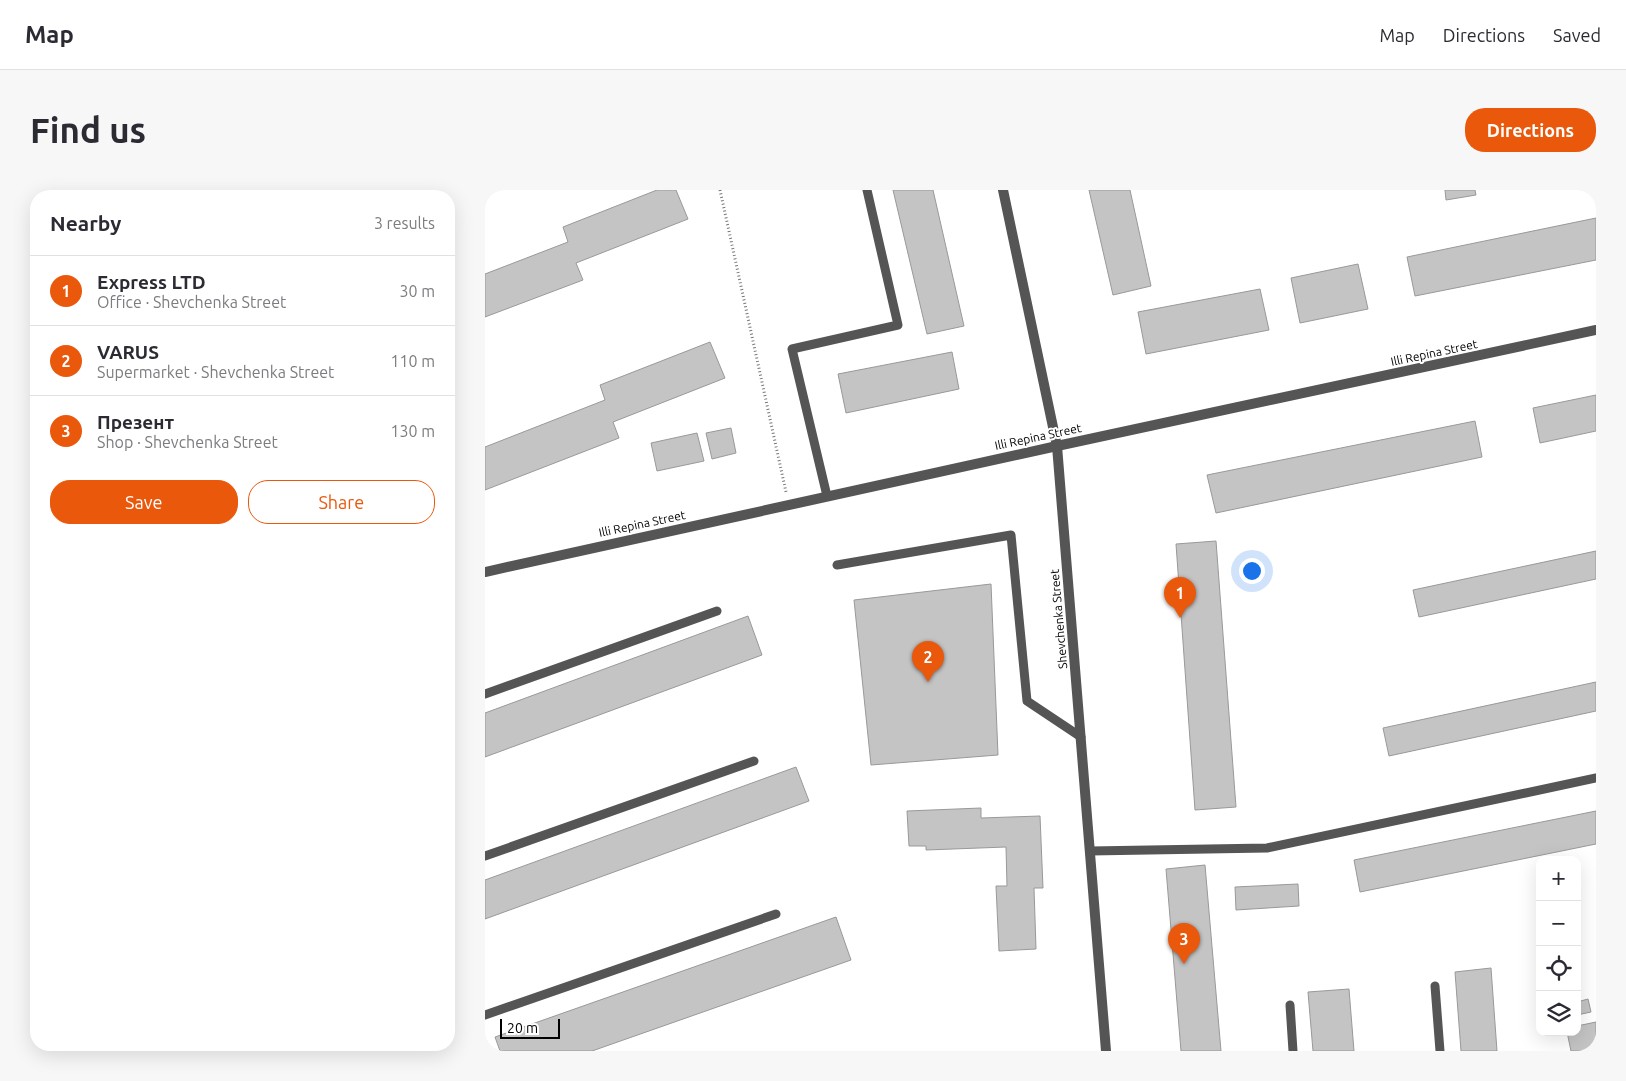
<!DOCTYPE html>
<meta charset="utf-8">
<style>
:root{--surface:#fff;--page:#f7f7f7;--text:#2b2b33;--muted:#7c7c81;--line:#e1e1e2;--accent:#ea580c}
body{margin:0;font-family:Ubuntu,sans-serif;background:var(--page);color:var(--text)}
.controls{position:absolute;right:15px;bottom:15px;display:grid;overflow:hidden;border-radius:10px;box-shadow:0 5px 20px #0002}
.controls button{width:45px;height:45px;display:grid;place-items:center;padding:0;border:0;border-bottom:1px solid var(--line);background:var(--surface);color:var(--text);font:25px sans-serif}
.scale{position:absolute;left:15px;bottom:12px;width:60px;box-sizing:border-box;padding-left:5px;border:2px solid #000;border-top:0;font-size:14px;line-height:18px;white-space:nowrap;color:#000;-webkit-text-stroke:4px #fff;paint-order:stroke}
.you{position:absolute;left:766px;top:380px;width:18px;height:18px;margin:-12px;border:4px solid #fff;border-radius:50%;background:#1a73e8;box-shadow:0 0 0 8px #1a73e833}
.badge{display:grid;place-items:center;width:32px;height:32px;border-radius:50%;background:var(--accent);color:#fff;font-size:16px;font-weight:700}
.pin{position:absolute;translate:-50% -41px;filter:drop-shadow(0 1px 2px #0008)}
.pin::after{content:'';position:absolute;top:26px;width:18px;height:15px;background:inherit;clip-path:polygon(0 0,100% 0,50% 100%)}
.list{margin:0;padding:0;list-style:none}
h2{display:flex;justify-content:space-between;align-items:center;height:65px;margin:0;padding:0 20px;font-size:21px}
h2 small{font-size:16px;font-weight:400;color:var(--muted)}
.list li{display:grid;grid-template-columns:32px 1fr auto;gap:15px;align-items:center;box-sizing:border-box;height:70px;padding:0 20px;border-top:1px solid var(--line)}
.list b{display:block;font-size:19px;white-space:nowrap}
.list p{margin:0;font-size:16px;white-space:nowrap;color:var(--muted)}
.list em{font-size:16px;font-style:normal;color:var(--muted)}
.actions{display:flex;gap:10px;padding:15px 20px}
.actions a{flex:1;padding:11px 0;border:1px solid var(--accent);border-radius:20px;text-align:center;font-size:18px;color:var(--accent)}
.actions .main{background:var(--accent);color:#fff}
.icon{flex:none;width:28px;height:28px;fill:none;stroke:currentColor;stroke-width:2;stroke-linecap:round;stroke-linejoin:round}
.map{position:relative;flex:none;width:1111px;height:861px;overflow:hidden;border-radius:20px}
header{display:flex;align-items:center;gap:30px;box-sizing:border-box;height:70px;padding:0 25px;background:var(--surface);border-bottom:1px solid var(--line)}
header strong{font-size:24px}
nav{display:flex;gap:28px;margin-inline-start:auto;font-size:18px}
.intro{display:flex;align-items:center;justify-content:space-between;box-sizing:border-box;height:120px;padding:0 30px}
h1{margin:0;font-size:35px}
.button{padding:12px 22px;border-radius:20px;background:var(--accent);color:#fff;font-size:18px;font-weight:700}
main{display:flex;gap:30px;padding:0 30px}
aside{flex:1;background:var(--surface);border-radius:20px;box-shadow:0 5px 20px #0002}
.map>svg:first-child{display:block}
</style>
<header>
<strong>Map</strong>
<nav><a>Map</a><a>Directions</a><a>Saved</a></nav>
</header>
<div class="intro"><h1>Find us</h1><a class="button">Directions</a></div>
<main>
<aside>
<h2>Nearby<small>3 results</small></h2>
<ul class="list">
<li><span class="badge">1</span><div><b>Express LTD</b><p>Office · Shevchenka Street</p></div><em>30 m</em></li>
<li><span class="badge">2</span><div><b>VARUS</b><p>Supermarket · Shevchenka Street</p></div><em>110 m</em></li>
<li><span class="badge">3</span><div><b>Презент</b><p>Shop · Shevchenka Street</p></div><em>130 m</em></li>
</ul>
<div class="actions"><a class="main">Save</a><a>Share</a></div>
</aside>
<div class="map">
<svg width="1111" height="861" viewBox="0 0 1111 861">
<rect width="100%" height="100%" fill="#fff"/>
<g fill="#c4c4c4" stroke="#999">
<path d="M172 0H191L203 29 91 73 98 90 0 127V84L83 52 78 37Z"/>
<path d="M408 0H448L479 136 442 144Z"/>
<path d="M604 0H645L666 96 628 105Z"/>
<path d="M960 0H990L991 5 961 10Z"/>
<path d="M1111 28V70L930 106 922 67Z"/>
<path d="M873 74 883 119 815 133 806 88Z"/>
<path d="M775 99 784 140 661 164 653 122Z"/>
<path d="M225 152 240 188 128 232 134 248 0 300V257L120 210 115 195Z"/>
<path d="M467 162 474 199 361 223 353 184Z"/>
<path d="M1111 205V241L1055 253 1048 218Z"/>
<path d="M990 231 997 267 731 323 722 285Z"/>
<path d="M246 238 251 263 227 269 221 243Z"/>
<path d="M212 243 219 271 172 281 166 253Z"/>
<path d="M731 351 751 617 710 620 691 354Z"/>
<path d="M1111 361V389L934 427 928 400Z"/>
<path d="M506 394 513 565 386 575 369 410Z"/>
<path d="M263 426 277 465 0 567V523Z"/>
<path d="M1111 492V521L904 566 898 538Z"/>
<path d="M311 577 324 611 0 729V690Z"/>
<path d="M496 618V628L555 626 558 698H549L551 759 514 761 511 696H522L521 657 441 660V656H424L422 621Z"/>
<path d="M1111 621V654L875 702 869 670Z"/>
<path d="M720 675 736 861H696L681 679Z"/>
<path d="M813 694 814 716 751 720 750 697Z"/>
<path d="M351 727 366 770 107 861H15L10 847Z"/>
<path d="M1006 778 1012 861H976L970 782Z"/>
<path d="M864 799 869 861H828L823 802Z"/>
<path d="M1103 809 1106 822 1092 825V812Z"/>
<path d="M1111 832V861H1086L1082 842H1092V836Z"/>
</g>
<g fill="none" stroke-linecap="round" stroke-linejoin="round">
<path stroke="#777" stroke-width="3" stroke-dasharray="1 2.5" stroke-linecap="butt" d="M235 0 301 302"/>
<g stroke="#555" stroke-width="9">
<path d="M342 306 307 159 413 135 382 0"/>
<path d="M352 375 526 345 542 511 596 547"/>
<path d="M0 504 232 421"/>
<path d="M605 661 782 658 1111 588"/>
<path d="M0 666 269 571"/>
<path d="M950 796 955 861"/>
<path d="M805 815 808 861"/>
<path d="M0 825 291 724"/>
</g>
<g stroke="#555" stroke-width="10">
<path d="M518 0 572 256 621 861"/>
<path d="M0 382 572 256 1111 140"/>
</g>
</g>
<g text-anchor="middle" stroke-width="4" stroke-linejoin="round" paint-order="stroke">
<g font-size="12" fill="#000" stroke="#fff">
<text transform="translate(949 163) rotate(-12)" y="4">Illi Repina Street</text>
<text transform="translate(553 247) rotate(-12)" y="4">Illi Repina Street</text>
<text transform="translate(157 334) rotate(-12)" y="4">Illi Repina Street</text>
<text transform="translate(574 429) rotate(-95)" y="4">Shevchenka Street</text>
</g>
</g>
</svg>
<div class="controls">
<button>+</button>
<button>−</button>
<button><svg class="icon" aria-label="locate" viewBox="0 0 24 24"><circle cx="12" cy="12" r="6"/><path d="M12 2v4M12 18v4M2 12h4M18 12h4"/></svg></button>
<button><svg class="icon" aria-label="layers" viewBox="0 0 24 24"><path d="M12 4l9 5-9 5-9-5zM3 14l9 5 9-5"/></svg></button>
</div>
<div class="scale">20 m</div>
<div class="you"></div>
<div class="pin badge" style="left:695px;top:428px">1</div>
<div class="pin badge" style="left:443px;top:492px">2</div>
<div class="pin badge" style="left:699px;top:774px">3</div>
</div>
</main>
